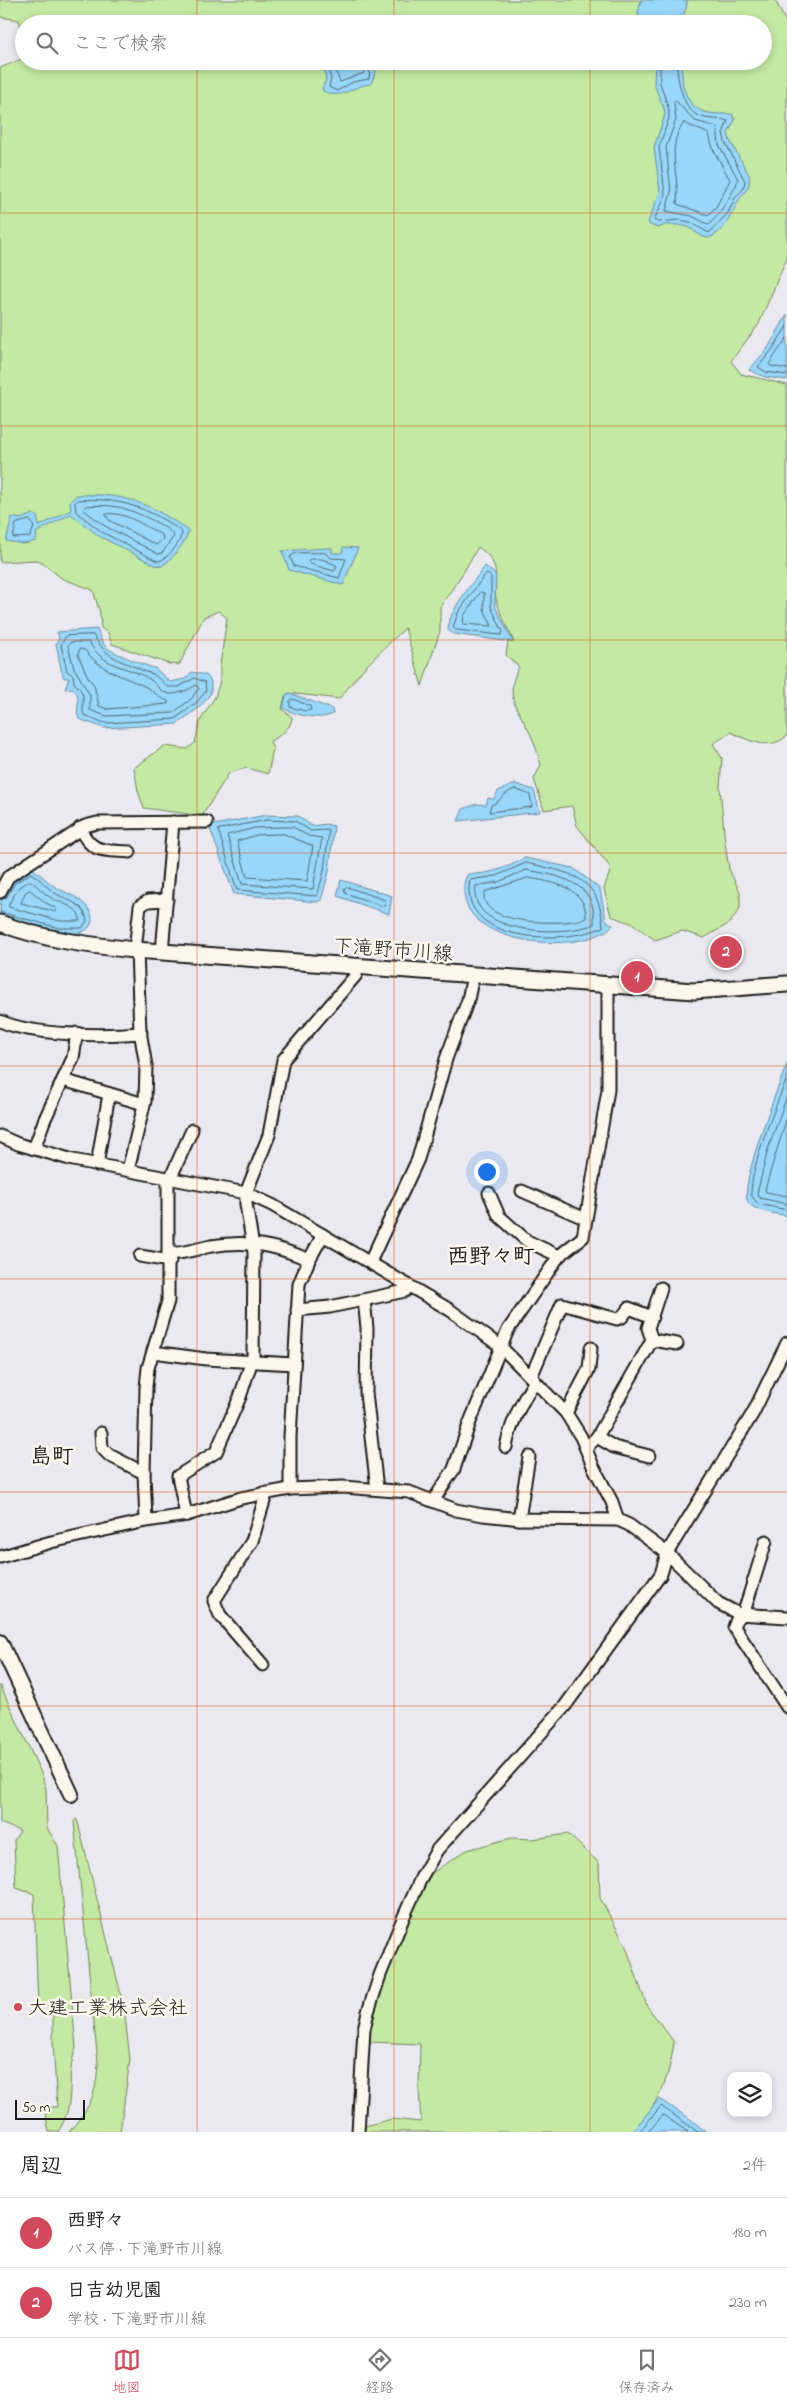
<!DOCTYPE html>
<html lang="ja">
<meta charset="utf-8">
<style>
:root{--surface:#fff;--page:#f2f2f2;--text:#222;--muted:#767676;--line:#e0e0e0;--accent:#d1495b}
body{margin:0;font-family:"Indie Flower","Klee One",sans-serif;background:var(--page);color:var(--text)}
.controls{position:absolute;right:15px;bottom:15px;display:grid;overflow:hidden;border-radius:10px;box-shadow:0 2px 8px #0003}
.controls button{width:45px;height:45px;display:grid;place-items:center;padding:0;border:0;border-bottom:1px solid var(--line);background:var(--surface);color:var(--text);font:25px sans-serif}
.scale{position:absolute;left:15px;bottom:12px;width:70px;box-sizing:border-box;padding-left:5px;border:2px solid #1c1c1c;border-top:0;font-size:14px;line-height:18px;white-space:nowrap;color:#1c1c1c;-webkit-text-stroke:4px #fbf7ec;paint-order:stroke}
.you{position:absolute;left:486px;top:1171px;width:18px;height:18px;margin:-12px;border:4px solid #fff;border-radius:50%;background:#1a73e8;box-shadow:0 0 0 8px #1a73e833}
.badge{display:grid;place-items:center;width:32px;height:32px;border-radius:50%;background:var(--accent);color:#fff;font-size:16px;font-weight:700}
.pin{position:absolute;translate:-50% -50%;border:2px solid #fff;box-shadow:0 1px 5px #0006}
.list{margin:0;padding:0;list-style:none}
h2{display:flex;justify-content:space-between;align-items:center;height:65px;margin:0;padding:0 20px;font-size:21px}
h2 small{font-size:16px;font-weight:400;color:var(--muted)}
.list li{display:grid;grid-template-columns:32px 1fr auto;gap:15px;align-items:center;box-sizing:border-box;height:70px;padding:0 20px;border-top:1px solid var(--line)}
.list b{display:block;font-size:19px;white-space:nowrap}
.list p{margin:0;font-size:16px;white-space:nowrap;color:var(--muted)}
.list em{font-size:16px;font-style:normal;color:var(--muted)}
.icon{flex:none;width:28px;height:28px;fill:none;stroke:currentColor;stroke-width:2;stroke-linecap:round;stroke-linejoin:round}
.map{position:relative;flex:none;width:787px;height:2132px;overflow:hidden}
.search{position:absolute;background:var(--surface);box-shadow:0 2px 8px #0003;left:15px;right:15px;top:15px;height:55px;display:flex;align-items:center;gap:12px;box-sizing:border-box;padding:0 18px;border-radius:28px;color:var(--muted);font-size:19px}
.sheet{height:205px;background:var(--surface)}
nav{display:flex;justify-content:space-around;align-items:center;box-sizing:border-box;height:70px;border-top:1px solid var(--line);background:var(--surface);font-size:14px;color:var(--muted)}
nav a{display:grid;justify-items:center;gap:2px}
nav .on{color:var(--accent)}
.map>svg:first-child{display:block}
</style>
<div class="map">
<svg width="787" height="2132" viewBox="0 0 787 2132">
<rect width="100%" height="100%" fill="#eae9f0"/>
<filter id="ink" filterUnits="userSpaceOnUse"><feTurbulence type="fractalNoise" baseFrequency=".02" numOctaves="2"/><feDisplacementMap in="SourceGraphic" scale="10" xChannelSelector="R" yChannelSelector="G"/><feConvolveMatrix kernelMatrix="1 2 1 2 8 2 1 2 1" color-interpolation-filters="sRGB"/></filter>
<g filter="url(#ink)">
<g fill="#c4e9a2" stroke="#70825f">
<path d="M0 0H775L787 24V257L759 324 731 361 741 374 787 385V736C769 751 749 741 731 732L713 744 722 758 720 787 725 843 729 869 740 892V908L730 923 704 938 682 931 655 940 633 924 611 916 604 889 611 868 577 826 572 806 544 810 534 779 541 765C538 755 535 744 531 735 518 708 503 697 519 667L506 655 508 642H514C509 630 502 618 498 606 489 581 507 567 478 547L463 573 440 607V631L422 686 405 628 364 668 339 699 289 693 285 696 282 709 292 717C292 728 280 736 270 741L273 749 268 774 247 768 229 773 202 816 144 808 138 791 134 768 164 746 187 749 195 743 200 721 215 697 220 681V665L227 618 219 611 204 617 179 665 169 664 112 644 108 633 101 628 100 613 93 590 61 578 47 566 36 560 0 562V68L24 58V61H763V24H24V40L19 20 0 17Z"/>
<path d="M0 1685 42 1775 46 1789 47 1828 58 1846 76 2048C64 2079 78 2101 58 2132H49L44 2107H57L53 2042V2012L47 2005 38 2007 34 1894 16 1888 14 1840 20 1831 0 1823Z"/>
<path d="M77 1819 124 2007 130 2060 120 2132H69C90 2106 96 2098 98 2063L74 1821Z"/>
<path d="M568 1834 599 1863 600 1898 625 1944 647 2006 674 2042C669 2080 659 2105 631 2132H363L364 2126 392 2119 421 2122 419 2089 420 2044 368 2042 381 1986 400 1934 429 1875 467 1850 511 1838 532 1839Z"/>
</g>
<g fill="#98d7f9" stroke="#668ca1">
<path d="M641 0H687C687 12 683 15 676 24H642L638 14Z"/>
<path d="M328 61H375L376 71 371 84C349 86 344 101 323 91L322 88 326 80 324 68Z"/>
<path d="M655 61H680C683 70 681 80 684 89 692 115 710 114 732 114L735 120 728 133 730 141 749 175C751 188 745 191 739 200 731 214 726 231 709 238L703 237 688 227 679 225H665L658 228 650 225 648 222 660 192 654 147 664 118 665 111 654 84Z"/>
<path d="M787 315V380L765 377 749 370 768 348Z"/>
<path d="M77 495C126 493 149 503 189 531 184 544 174 558 162 566L155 565 99 536 71 514 37 532 36 541 24 544 6 541 12 517 21 519 32 514 37 516 39 526 71 510 70 501Z"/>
<path d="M343 547 358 548 343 585 289 570 282 551 327 548H332V553H342Z"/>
<path d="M485 566 496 575 495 606 513 642 453 634 448 630C448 610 474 582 485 566Z"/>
<path d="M97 629C99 636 102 643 107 648 112 652 150 668 155 668L170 682 185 679 192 672 206 675 211 681V693L200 707 177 724 104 728 79 719C74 708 84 698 72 688L65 689 69 678H64C60 669 59 655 56 644L59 638 57 632Z"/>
<path d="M289 693 332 709 333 714C318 721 296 715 283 708L286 696Z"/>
<path d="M516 784 534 790 540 812 458 821 463 809 477 804 486 805 488 798 494 799 498 791Z"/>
<path d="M266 815 298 816 312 826 326 824 334 826 329 872 321 900 317 902 234 894 209 826Z"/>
<path d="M525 858 573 868 585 877 600 889 606 920 613 925C585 955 475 947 465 899 463 890 463 881 468 874 488 875 507 868 525 858Z"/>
<path d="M30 867C40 873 48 883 57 888 66 893 77 896 84 904 90 909 94 917 91 924 83 947 17 921 0 916 0 889 8 881 30 867Z"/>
<path d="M341 880 392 896 389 914 337 896Z"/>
<path d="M787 1064V1216C776 1213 754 1212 748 1202 738 1186 779 1085 787 1064Z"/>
<path d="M659 2099 689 2118 706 2132H632Z"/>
</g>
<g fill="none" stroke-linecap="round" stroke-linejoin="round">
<g stroke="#4e6774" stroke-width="1">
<path d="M332 61 329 71 331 79 329 87 337 91 353 82 369 79 371 61"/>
<path d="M339 61 336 72 340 82 364 73 365 61"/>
<path d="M660 61V83L669 110V118L659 147 665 193 663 201 654 220 658 222 680 220 690 222 709 233 728 213 735 198 743 189 745 181 725 142 723 133 728 121C719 118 710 120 701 117 681 110 678 79 676 61"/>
<path d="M676 101 695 121 717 127 719 145 738 179C737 188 716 219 709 225L692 216 666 211 671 192 666 147 676 120 674 103Z"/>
<path d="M684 123 709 134 713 149 730 180 716 207 708 215 677 204C680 178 665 145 684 123Z"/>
<path d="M787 326 772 350 758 367 766 372 787 375"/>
<path d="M787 338 769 364 771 366 787 369"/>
<path d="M78 500C118 497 150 508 182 532 181 542 167 561 157 561L102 532 76 512 75 503Z"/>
<path d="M86 506C96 505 108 505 118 507 130 509 169 526 174 536L162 553 158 554 105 526 84 510Z"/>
<path d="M106 514C125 511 146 527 162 535L163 539 156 545 109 520Z"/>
<path d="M30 520 34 527 30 537 13 538 16 524Z"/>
<path d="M325 553 331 558 346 559 339 578 294 566 290 557 296 553Z"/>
<path d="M311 559H322L336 565 337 567 334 571 310 564 308 561Z"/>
<path d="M485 575 488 574 491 577V607L503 632 501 635 456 630 453 627 458 613Z"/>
<path d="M481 592 484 593V609L492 626 463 624 464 616Z"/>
<path d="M93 635C109 661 120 659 146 672 148 673 151 673 153 674 158 677 163 683 168 687H179L194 678 205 682 206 691 196 703 175 719 105 723 84 715C80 701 89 696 74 683L73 675 67 671 61 645 66 636Z"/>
<path d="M71 642H89C104 669 128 665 151 680 157 685 161 693 170 694 179 694 189 690 196 685L199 688 191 699 173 713 106 716 90 710V695L74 668 68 646Z"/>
<path d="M80 649 85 650C100 670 122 676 144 686 153 690 158 698 168 701V704L107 709 99 706 94 685 88 677 78 655Z"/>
<path d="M293 699 310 706 311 710 305 711 290 707V701Z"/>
<path d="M515 789 530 795 532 807 489 812 491 805C501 802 502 793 515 789Z"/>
<path d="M267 820 295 821 311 831 329 830 324 871 317 896 237 890 218 830Z"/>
<path d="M284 827H293L308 836 322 838 313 889 242 884 227 835 255 828Z"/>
<path d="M284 834 313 846 307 881 247 877 237 841 257 835Z"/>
<path d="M526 863C569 872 600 876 603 927 565 945 458 944 470 880L496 876Z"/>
<path d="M527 870C559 876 597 881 594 924 567 937 466 935 476 886L498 882Z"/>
<path d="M528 878C552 882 587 887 586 918 569 926 474 926 485 892Z"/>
<path d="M31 881C38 886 43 893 50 897 60 904 81 906 80 921H60L9 907V904L19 887Z"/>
<path d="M347 887 385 900 386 905 383 906 345 893 344 889Z"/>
<path d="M30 890 46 903 56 908V912L21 903 25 893Z"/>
<path d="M0 900 6 898 15 883 31 873C39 878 45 885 52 891 65 901 84 901 87 921L82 928H59L0 912"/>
<path d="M787 1078C775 1109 751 1164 751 1195L758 1204 787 1210"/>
<path d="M787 1096 768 1149 757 1194 760 1198 787 1204"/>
<path d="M787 1117 765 1189 766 1192 787 1196"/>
<path d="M639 2132 661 2106 698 2132"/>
<path d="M648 2132 663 2115 688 2132"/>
</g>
<defs>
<g id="minor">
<path d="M80 828C91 854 105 850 130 852"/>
<path d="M0 892 8 877 85 826 97 823 207 822"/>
<path d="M135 950 140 906 148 901 167 900"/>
<path d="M162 952 173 822"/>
<path d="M0 1021C34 1036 103 1036 141 1033"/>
<path d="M63 1080 144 1104"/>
<path d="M0 1136 18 1144 73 1160 246 1193 272 1205 450 1310 500 1346 566 1413 581 1437 593 1466 612 1502 618 1520"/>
<path d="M34 1149 44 1121 73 1058 77 1033"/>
<path d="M97 1165 109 1094"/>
<path d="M128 1170 145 1101 146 1066 140 1031 137 950"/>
<path d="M170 1179 192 1130"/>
<path d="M522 1191 586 1219"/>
<path d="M489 1193 499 1216 527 1241 559 1256"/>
<path d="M170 1254C185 1253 197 1249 211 1246 248 1240 276 1245 309 1260"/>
<path d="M140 1256 170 1261"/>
<path d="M370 1262 418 1159 446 1059 468 1000 473 975"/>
<path d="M364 1300 367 1328 366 1393 377 1489"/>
<path d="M297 1310 330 1307 405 1291 408 1285"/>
<path d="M652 1340 677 1344"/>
<path d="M153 1352 206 1359 294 1364"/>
<path d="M531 1377 562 1304 617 1319 622 1317 629 1308 652 1317"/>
<path d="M566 1413 589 1369 591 1348"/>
<path d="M101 1433 102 1448 109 1455 144 1473"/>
<path d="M597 1437 614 1447 649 1456"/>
<path d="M506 1447C511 1422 521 1402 535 1381"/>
<path d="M586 1448 597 1437 652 1340 648 1328 661 1288"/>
<path d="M290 1489V1437L299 1284 309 1260 323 1235"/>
<path d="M433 1501 454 1469 470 1422 508 1330 559 1256 583 1237 608 1090V985"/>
<path d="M186 1515 178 1476 216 1452 240 1397 253 1357 254 1253 246 1204V1193L269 1135 283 1060 356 975 357 966"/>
<path d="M519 1519 529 1457"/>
<path d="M146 1521 144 1473 146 1387 148 1368 168 1301V1179"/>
<path d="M0 1557 51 1542 146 1521 187 1515 241 1498 290 1489 343 1487 409 1492 456 1510 483 1515 521 1519 618 1520 629 1525 667 1553 718 1603 739 1614 787 1617"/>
<path d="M739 1614 734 1627 787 1707"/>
<path d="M743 1615 766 1541"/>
<path d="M263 1665 220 1615 214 1601 252 1541 265 1498 263 1493"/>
<path d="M358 2132 364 2029 368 2012 380 1975 404 1916 422 1876 437 1850 565 1706 661 1574 667 1553 753 1413 787 1343"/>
</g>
<path id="tertiary" d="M0 1642 71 1794"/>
<path id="secondary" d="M0 923C44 940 88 945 135 950L694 991 787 984"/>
</defs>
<use href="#minor" stroke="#1c1c1c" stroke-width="15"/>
<use href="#tertiary" stroke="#1c1c1c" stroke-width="18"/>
<use href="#secondary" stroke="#1c1c1c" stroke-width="19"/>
<use href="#minor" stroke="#fbf7ec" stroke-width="11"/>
<use href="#tertiary" stroke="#fbf7ec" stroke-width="14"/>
<use href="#secondary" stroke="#fbf7ec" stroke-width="15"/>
</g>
</g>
<path fill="none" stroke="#de560d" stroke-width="1" stroke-opacity="0.55" d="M197 0V24M394 0V24M590 0V24M197 61V2132M394 61V2132M590 61V2132M0 213H787M0 426H787M0 640H787M0 853H787M0 1066H787M0 1279H787M0 1492H787M0 1706H787M0 1919H787"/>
<circle fill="#d1495b" stroke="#fbf7ec" stroke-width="2" cx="18" cy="2007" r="5"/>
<g text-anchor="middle" stroke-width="5" stroke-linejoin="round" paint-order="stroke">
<g font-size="20" fill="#1c1c1c" stroke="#fbf7ec">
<text transform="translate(393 949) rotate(4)" y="7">下滝野市川線</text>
</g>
<g font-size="20" fill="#1c1c1c" stroke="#fbf7ec" text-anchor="start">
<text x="28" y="2014">大建工業株式会社</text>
</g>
<g font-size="22" font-weight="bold" fill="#1c1c1c" stroke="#fbf7ec">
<text x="491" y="1263">西野々町</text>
<text x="52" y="1463">島町</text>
</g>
</g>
</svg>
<div class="controls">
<button><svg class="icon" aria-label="layers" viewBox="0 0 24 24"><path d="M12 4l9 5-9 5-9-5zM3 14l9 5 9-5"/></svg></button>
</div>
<div class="scale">50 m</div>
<div class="you"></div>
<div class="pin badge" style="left:637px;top:977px">1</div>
<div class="pin badge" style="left:726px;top:952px">2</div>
<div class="search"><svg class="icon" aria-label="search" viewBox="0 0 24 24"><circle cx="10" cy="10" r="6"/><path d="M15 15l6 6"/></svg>ここで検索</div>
</div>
<section class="sheet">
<h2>周辺<small>2件</small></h2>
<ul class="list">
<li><span class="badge">1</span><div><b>西野々</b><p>バス停 · 下滝野市川線</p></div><em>180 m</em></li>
<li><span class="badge">2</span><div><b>日吉幼児園</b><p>学校 · 下滝野市川線</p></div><em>230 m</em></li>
</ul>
</section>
<nav>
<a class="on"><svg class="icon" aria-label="map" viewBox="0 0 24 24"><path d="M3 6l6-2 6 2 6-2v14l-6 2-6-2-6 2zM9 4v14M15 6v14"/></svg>地図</a>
<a><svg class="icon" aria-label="directions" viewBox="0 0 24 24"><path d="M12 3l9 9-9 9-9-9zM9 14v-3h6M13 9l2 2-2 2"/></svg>経路</a>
<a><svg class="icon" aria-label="saved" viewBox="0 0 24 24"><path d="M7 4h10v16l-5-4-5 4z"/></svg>保存済み</a>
</nav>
